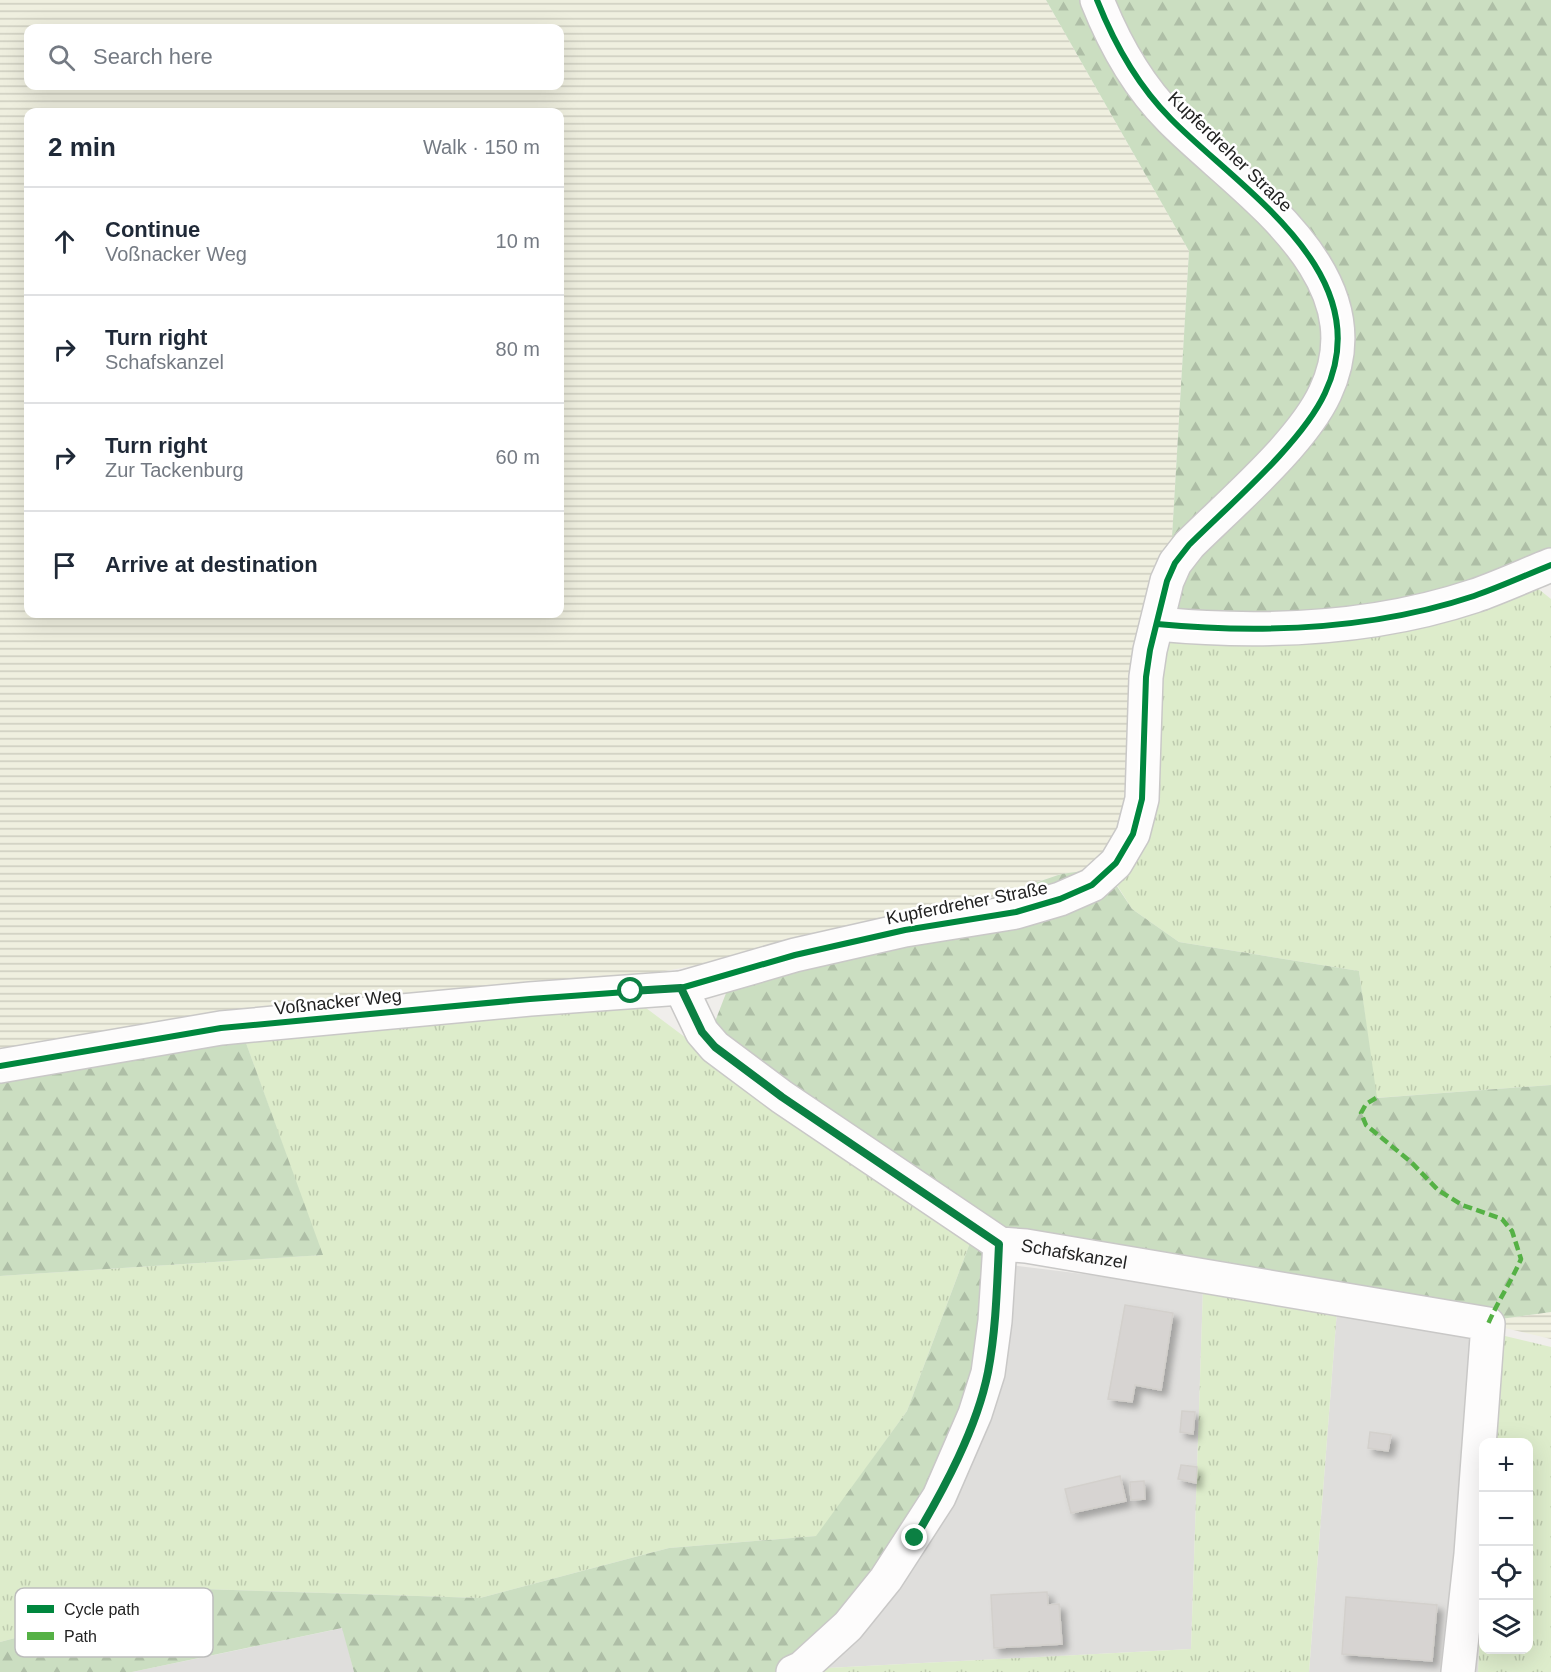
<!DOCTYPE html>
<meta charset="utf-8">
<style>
:root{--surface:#fff;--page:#f6f6f7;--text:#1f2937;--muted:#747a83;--line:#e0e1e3}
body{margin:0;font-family:Helvetica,sans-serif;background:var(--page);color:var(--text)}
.controls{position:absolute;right:18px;bottom:18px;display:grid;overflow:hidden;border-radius:12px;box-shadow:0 6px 24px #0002}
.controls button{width:54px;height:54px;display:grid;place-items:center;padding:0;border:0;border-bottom:2px solid var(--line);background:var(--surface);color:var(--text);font:30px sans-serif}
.stop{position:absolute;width:18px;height:18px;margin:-14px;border:4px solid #0b8043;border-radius:50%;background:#fff}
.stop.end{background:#0b8043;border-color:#fff;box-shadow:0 2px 6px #0008}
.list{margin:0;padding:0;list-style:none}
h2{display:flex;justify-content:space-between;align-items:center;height:78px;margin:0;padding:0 24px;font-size:26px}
h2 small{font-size:20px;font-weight:400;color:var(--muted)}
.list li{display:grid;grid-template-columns:39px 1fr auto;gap:18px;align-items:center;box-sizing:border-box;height:108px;padding:0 24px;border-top:2px solid var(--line)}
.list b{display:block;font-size:22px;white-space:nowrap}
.list p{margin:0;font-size:20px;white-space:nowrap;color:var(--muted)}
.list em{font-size:20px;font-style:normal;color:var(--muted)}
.icon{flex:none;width:33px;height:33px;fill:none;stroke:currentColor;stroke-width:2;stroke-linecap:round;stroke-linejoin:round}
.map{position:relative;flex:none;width:1551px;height:1672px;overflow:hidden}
.search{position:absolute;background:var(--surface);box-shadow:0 6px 24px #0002;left:24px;top:24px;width:540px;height:66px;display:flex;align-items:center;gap:15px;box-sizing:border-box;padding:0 21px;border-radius:12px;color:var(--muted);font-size:22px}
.panel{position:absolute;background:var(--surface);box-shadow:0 6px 24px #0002;left:24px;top:108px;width:540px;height:510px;border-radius:12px}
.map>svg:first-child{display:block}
</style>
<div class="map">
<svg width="1551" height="1672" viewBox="0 0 1551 1672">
<defs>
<pattern id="farmland-rules" width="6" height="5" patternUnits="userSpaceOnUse" patternTransform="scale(1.5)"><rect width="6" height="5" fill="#efefdf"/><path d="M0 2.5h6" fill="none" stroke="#cdcdbf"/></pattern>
<pattern id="grass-tufts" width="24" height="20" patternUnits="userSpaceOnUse" patternTransform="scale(1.5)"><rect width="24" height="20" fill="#ddeccb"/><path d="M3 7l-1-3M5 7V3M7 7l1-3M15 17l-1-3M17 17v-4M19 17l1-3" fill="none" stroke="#bdcaae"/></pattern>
<pattern id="forest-firs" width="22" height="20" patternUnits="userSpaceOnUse" patternTransform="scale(1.5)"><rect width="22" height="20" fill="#cbdec1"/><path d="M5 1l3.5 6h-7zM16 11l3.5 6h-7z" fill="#aebea6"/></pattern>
<filter id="shadow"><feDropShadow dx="5.5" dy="5.5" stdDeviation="3" flood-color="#0004"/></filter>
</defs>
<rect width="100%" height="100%" fill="#f0eeeb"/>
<g fill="#dfdedc">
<path d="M1011 1265 1203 1289 1191 1649 827 1668 916 1553Z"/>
<path d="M1337 1310 1497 1341 1478 1672H1309Z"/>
<path d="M343 1628 354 1672H132Z"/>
</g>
<g fill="url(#farmland-rules)" fill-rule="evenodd">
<path d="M0 0H1046L1189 251 1171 554 1138 800 1105 868 1061 874 943 913 797 947 566 989 0 1057ZM28 28H560V86H28ZM28 112H560V614H28Z"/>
<path d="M1551 1312V1339L1488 1324 1493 1320Z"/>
</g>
<g fill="url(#grass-tufts)">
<path d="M1531 583 1551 599V1085L1376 1098 1359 971 1179 942 1132 909 1110 874 1162 632Z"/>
<path d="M642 1005 805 1127 971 1240 907 1411 817 1536 669 1548 480 1598 201 1589 0 1642V1276L322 1255 242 1032Z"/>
<path d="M1203 1288 1337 1310 1309 1672H818L827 1668 1191 1649Z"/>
<path d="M1505 1336 1551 1347V1672H1478L1483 1575 1484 1650H1528V1442H1491L1497 1341Z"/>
</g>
<g fill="url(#forest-firs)">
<path d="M1046 0H1551V558L1389 613 1164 619 1171 554 1189 251Z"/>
<path d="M1105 868 1132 909 1179 942 1359 971 1377 1098 1551 1085V1312L1493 1320 998 1236 711 1032 728 988 1061 874Z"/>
<path d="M242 1032 323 1255 0 1276V1075Z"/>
<path d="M971 1240 1011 1265 916 1553 827 1668 818 1672H354L342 1628 132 1672H0V1642L201 1589 480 1598 669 1548 816 1536 907 1411Z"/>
</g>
<g fill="#d7d4d2" stroke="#d3d0cc" stroke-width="1.5" filter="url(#shadow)">
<path d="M1125 1305 1173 1313 1161 1390 1135 1385 1132 1402 1108 1399Z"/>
<path d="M1182 1411 1195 1412 1193 1434 1180 1432Z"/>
<path d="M1370 1432 1391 1435 1388 1451 1368 1448Z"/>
<path d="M1181 1465 1197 1467 1196 1483 1178 1479Z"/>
<path d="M1120 1476 1126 1501 1071 1513 1065 1489Z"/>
<path d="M1144 1481 1145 1499 1131 1500 1130 1482Z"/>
<path d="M1047 1592 1048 1605 1059 1604 1062 1644 994 1648 991 1595Z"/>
<path d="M1346 1597 1437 1605 1432 1661 1342 1654Z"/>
</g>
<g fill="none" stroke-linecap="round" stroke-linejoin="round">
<defs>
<g id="minor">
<path d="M1157 624C1263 634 1372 630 1474 596 1500 587 1526 575 1551 565"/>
<path id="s1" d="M681 988 702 1032 715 1047 782 1097 1000 1244 1026 1246 1488 1324 1471 1554 1458 1672"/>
<path d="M0 1066 221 1028 530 999 681 988 795 955 905 930 1016 912 1060 899 1092 885 1116 863 1133 834 1142 799 1146 677 1150 650 1167 581 1175 563 1189 545C1229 505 1302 443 1325 393 1381 274 1241 190 1171 119 1138 86 1114 43 1097 0"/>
<path d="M793 1672 802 1668 848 1626 886 1579 939 1497 975 1414 988 1373 995 1321 1000 1244"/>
</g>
</defs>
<use href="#minor" stroke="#c9c8c7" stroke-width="36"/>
<use href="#minor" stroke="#fdfcfc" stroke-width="33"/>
<path stroke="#55b145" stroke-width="4.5" stroke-dasharray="9 4.5" stroke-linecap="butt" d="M1376 1098 1366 1104 1361 1113 1366 1125 1411 1162 1438 1190 1462 1205 1502 1219 1512 1231 1521 1259C1511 1282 1498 1301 1488 1324"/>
<defs>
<g id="cycleway">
<path d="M1157 624C1263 634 1372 630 1474 596 1500 587 1526 575 1551 565"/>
<path d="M0 1066 221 1028 530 999 681 988 795 955 905 930 1016 912 1060 899 1092 885 1116 863 1133 834 1142 799 1146 677 1150 650 1167 581 1175 563 1189 545C1229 505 1302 443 1325 393 1381 274 1241 190 1171 119 1138 86 1114 43 1097 0"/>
</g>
</defs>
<use href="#cycleway" stroke="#fff" stroke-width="10"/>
<use href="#cycleway" stroke="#00873e" stroke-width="6"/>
</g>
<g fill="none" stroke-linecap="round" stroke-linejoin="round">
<path stroke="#0b8043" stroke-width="8" d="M631 991 681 988 702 1032 715 1047 782 1097 999 1244C997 1287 996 1330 988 1372 977 1428 944 1489 915 1538"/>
</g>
<g text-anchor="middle" stroke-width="5" stroke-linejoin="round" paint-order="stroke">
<g font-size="18" fill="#222" stroke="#fff">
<text transform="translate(1230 152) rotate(44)" y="6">Kupferdreher Straße</text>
<text transform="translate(967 903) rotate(-11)" y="6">Kupferdreher Straße</text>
<text transform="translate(338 1002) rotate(-6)" y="6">Voßnacker Weg</text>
<text dy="6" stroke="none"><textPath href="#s1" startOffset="490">Schafskanzel</textPath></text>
</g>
</g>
<rect x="15" y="1588" width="198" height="69" rx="9" fill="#fff" stroke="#bdbdbd" stroke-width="1.5"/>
<rect x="27" y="1605" width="27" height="8" fill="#00873e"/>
<rect x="27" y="1632" width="27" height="8" fill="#55b145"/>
<g font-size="16" fill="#222">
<text x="64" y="1615">Cycle path</text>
<text x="64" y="1642">Path</text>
</g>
</svg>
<div class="controls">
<button>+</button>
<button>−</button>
<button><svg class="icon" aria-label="locate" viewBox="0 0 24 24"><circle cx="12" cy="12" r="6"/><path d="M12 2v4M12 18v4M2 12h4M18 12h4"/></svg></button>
<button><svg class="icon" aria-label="layers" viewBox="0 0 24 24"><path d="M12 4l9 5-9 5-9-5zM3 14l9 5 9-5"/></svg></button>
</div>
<div class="stop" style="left:631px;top:991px"></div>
<div class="stop end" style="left:915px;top:1538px"></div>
<div class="search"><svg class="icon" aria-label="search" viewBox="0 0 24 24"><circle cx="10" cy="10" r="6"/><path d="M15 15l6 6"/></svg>Search here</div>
<section class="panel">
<h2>2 min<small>Walk · 150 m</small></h2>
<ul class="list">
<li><svg class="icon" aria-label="ahead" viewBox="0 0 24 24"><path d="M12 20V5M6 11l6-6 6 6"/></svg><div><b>Continue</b><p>Voßnacker Weg</p></div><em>10 m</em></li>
<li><svg class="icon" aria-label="right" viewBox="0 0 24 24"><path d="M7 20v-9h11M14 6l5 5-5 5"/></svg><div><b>Turn right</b><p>Schafskanzel</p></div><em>80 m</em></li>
<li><svg class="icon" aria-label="right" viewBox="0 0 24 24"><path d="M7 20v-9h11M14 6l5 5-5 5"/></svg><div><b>Turn right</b><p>Zur Tackenburg</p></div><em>60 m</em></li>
<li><svg class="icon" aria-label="arrive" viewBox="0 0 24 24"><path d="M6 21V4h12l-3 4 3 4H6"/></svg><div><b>Arrive at destination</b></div></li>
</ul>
</section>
</div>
